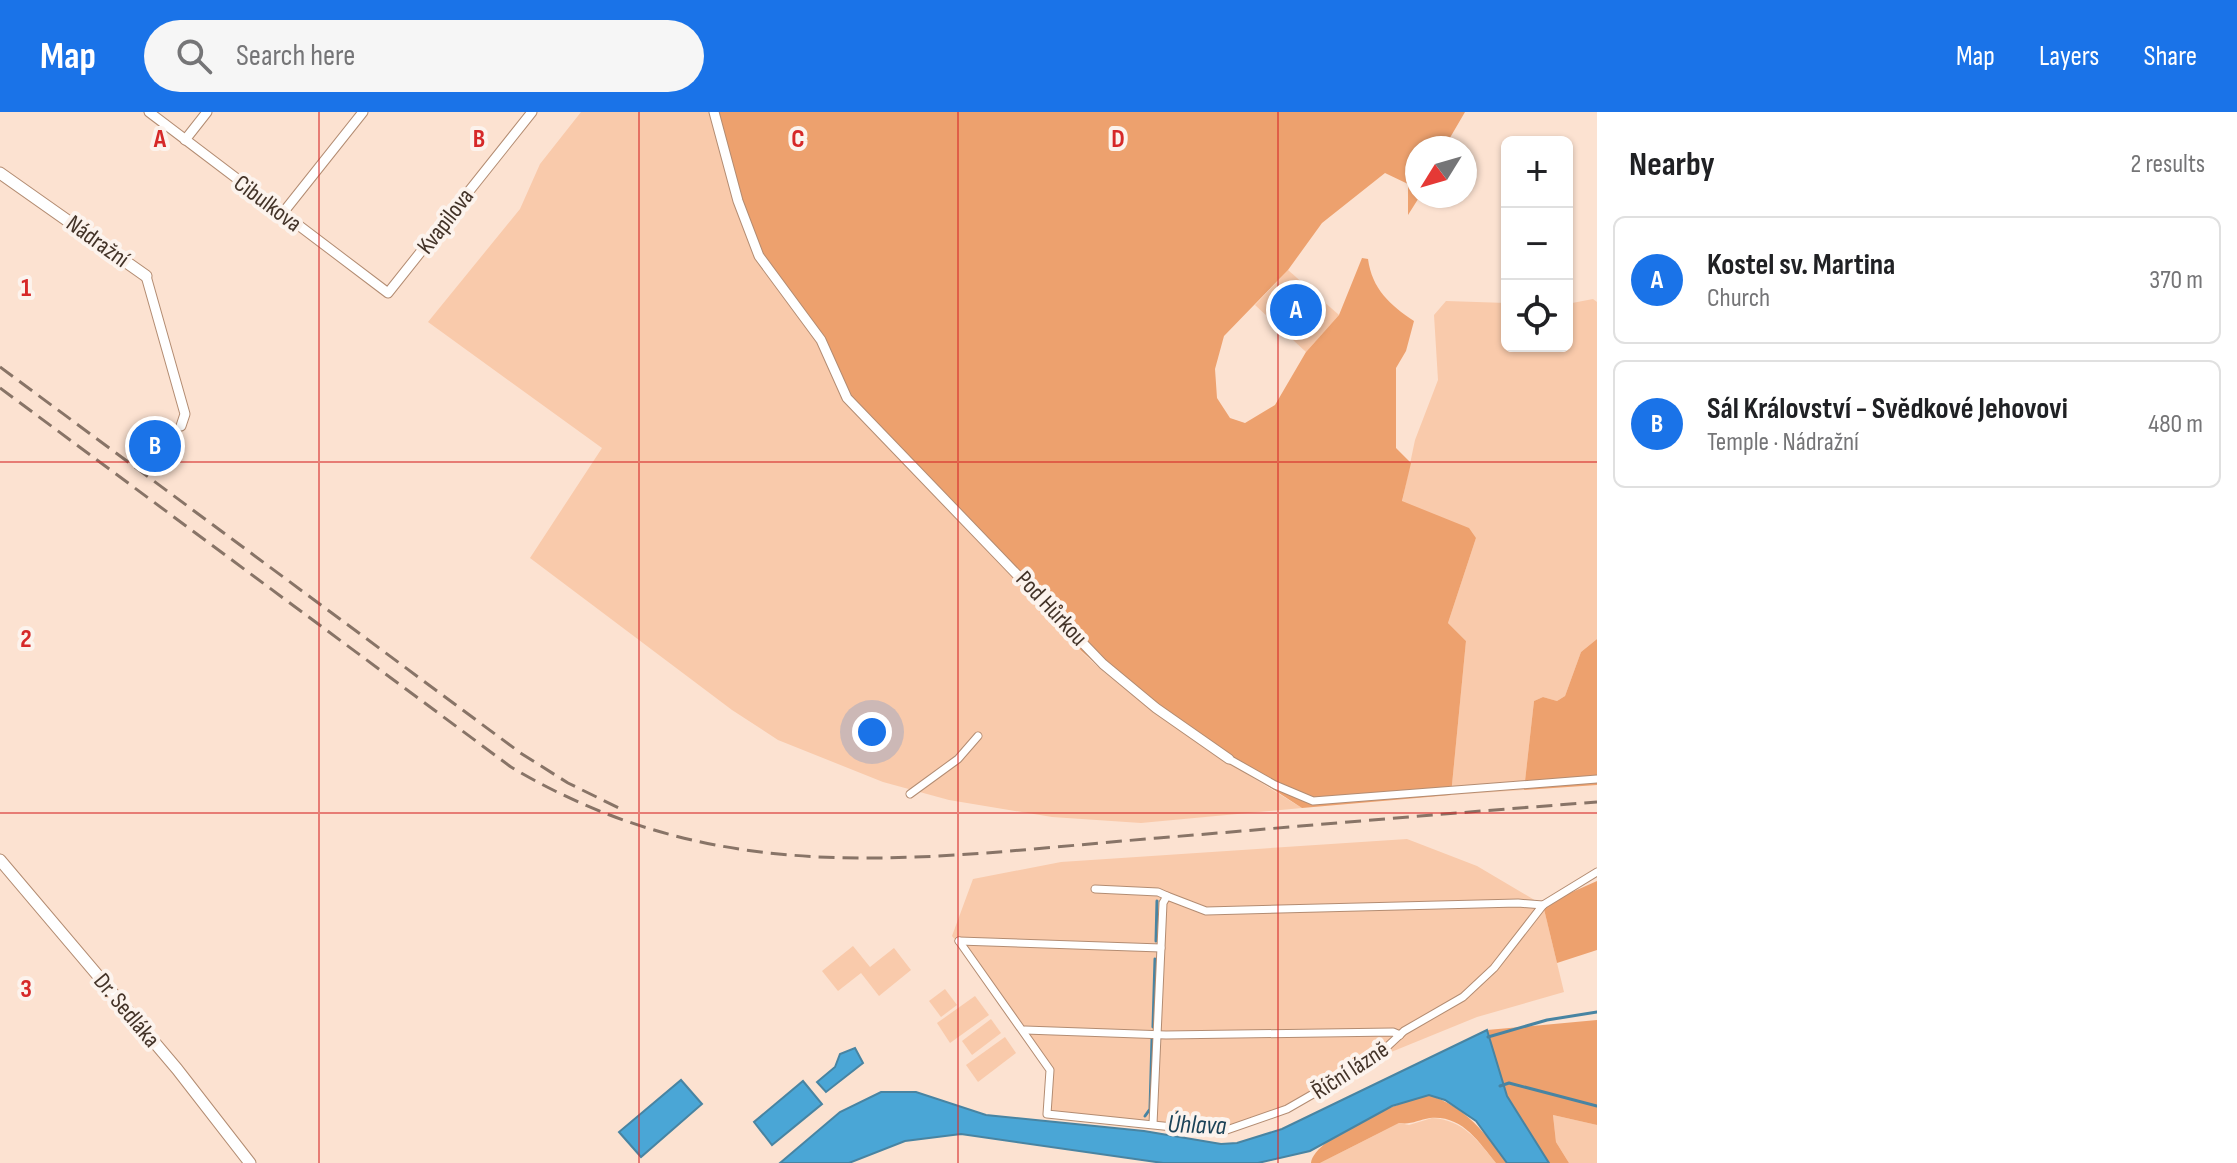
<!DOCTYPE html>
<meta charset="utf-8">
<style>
:root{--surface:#fff;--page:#f6f6f6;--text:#202124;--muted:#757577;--line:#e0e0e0;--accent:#1a73e8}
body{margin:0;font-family:"Sofia Sans Condensed",sans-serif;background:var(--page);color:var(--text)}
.controls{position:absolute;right:24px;top:24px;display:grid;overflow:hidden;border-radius:12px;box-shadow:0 2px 6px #0004}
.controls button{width:72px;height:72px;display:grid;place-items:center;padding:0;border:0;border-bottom:2px solid var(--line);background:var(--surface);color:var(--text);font:40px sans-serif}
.compass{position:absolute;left:1405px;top:24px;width:72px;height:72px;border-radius:50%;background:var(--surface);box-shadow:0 2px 6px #0004;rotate:233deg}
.you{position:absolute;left:872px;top:620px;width:28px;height:28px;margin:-20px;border:6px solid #fff;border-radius:50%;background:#1a73e8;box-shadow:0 0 0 12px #1a73e833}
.badge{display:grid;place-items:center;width:52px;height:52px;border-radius:50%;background:var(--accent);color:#fff;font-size:26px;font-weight:700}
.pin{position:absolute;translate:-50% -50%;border:4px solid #fff;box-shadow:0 2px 8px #0006}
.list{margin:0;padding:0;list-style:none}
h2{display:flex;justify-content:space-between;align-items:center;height:104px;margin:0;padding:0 32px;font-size:34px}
h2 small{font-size:26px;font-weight:400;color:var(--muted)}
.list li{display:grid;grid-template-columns:52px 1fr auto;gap:24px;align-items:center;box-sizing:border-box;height:128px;margin:0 16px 16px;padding:0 16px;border:2px solid var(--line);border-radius:12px}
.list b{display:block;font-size:30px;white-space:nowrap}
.list p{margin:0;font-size:26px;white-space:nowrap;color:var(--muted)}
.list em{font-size:26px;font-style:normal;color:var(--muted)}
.icon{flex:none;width:44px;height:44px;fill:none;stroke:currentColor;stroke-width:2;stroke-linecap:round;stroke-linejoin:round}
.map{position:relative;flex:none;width:1597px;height:1051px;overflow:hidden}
header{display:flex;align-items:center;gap:48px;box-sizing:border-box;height:112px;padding:0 40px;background:var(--accent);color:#fff}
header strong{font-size:38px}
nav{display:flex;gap:44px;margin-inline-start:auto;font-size:28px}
.search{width:560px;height:72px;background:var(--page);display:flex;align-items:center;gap:20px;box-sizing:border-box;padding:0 28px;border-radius:44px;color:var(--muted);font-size:30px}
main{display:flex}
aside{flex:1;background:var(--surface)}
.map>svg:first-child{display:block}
</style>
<header>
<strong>Map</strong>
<div class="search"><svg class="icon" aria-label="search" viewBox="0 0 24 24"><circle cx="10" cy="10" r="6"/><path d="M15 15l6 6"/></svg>Search here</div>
<nav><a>Map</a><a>Layers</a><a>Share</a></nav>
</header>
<main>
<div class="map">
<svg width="1597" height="1051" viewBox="0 0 1597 1051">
<rect width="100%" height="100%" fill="#fce2d1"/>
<g fill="#f9caab">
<path d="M581 0H711L1053 502C1072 554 1249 664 1302 696L1141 711 1052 705 949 688 883 670 778 628 732 598 530 446 602 336 428 210 520 97 540 52Z"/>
<path d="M1288 158 1339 203 1306 240 1255 193Z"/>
<path d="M1593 187 1597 190V527L1581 540 1565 584 1557 589 1543 585 1534 589 1524 678 1451 683 1466 529 1448 511 1476 426 1402 390 1415 328 1438 268 1434 203 1446 189 1507 191V234H1567V192Z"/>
<path d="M1407 727 1477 754 1543 793 1564 880 1477 905 1374 947 1287 997 1221 1020 1047 1002 1050 958 992 871 952 824 973 767 1061 750Z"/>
<path d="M853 834 870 855 894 836 911 858 879 884 861 861 838 879 822 859Z"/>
<path d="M945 877 957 893 941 905 929 889Z"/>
<path d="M975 884 989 903 950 931 937 911Z"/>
<path d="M991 907 1001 921 972 943 962 929Z"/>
<path d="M1005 925 1016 941 978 970 966 953Z"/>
<path d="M1553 1003 1597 1013V1051H1569L1556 1030Z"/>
<path d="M1432 1006C1464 1008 1477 1028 1496 1051H1320L1399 1011 1409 1013Z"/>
</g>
<g fill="#eda16e">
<path d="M711 0H1465L1444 36H1417L1420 84 1408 103V72L1385 61 1322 111 1288 158 1224 224 1215 257 1217 286 1230 306 1245 311 1275 293 1306 240 1339 203 1362 146 1368 147C1372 177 1390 193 1414 209L1406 239 1396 256V336L1411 351 1402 389 1469 416 1476 426 1448 511 1466 529 1451 683 1302 696 1189 623 1105 560 1058 518 1052 502 851 294 818 229 756 144Z"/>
<path d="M1597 527V673L1524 678 1534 589 1543 585 1557 589 1565 584 1581 540Z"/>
<path d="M1597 769V838L1557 851 1543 793Z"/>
<path d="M1597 908V1013L1553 1003 1556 1030 1569 1051H1549L1507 984 1487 918Z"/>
<path d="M1429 983C1466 995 1485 1021 1507 1051H1496C1478 1029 1462 1003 1430 1006 1418 1008 1411 1013 1399 1011L1320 1051H1311C1315 1024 1403 988 1429 983Z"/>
</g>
<g fill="#4aa6d6" stroke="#4884a2" stroke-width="2">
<path d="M1487 918 1507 984 1549 1051H1507L1476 1009 1445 988 1429 983 1392 994 1310 1039 1258 1051H1163L961 1022 905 1029 849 1051H780L840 1000 881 980H916L986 1003 1144 1019 1221 1032 1237 1031 1282 1017Z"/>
<path d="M855 936 863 951 826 980 817 970 835 955 840 942Z"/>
<path d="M681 968 702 992 641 1045 619 1020Z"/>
<path d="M803 969 822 992 772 1033 754 1010Z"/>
</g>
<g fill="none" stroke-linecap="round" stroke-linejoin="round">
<g stroke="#4884a2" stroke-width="3">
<path d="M1156 829 1157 789"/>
<path d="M1153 915 1155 847"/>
<path d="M1488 925 1547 908 1597 900"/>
<path d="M1500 974 1509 971 1597 994"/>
<path d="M1145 1004 1150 997 1152 927"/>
</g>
<defs>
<g id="pedestrian">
<path d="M1229 647 1275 673 1313 689 1597 667"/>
<path d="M910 682 958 647 978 624"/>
<path d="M1095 777 1158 780 1167 784"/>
<path d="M959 829 1050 958 1047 1002 1221 1020 1287 997 1374 947 1404 919 1463 885 1494 856 1543 793 1597 760"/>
<path d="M959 829 1161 836"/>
<path d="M1025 918 1166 923 1393 920 1400 923"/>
<path d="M1153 1012 1163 791 1167 784 1206 799 1518 791 1543 793"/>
</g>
<g id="minor">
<path d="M149 0 388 181 532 0"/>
<path d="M714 0 738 89 759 144 821 228 847 286 1103 552 1156 596 1229 647"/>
<path d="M185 28 207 0"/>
<path d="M282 102 363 0"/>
<path d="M146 164 185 302 181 314"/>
</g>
<g id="tertiary">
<path d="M0 61 146 164"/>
<path d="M0 748 177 957 250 1051"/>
</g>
</defs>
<use href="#pedestrian" stroke="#b38c72" stroke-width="9"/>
<use href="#minor" stroke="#b38c72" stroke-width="11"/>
<use href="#tertiary" stroke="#b38c72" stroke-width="13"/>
<use href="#pedestrian" stroke="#fff" stroke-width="7"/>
<use href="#minor" stroke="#fff" stroke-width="9"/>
<use href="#tertiary" stroke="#fff" stroke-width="11"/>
<g stroke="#887467" stroke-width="3" stroke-dasharray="16 8" stroke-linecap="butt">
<path d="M0 255 522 642 568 671 625 699"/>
<path d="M0 276 511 655C725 782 923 745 1158 726 1304 714 1450 701 1597 690"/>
</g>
</g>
<path fill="none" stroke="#d62828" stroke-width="2" stroke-opacity="0.55" d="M319 0V1051M639 0V1051M958 0V1051M1278 0V1051M0 350H1597M0 701H1597"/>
<g text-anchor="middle" stroke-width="8" stroke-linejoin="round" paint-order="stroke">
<g font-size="24" fill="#433328" stroke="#fcf3ed">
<text transform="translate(268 91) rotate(37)" y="8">Cibulkova</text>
<text transform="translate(445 109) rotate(-52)" y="8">Kvapilova</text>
<text transform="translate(98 129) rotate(36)" y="8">Nádražní</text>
<text transform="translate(1052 496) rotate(47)" y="8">Pod Hůrkou</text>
<text transform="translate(127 898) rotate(50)" y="8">Dr. Sedláka</text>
<text transform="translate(1350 958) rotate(-33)" y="8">Říční lázně</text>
</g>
<g font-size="26" font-style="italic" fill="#1c4358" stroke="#fcf3ed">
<text transform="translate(1197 1012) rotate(2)" y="9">Úhlava</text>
</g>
</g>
<g font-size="26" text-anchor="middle" font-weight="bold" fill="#d62828" stroke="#fcf3ed" stroke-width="8" stroke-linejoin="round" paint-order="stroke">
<text x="160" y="35">A</text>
<text x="479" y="35">B</text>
<text x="798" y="35">C</text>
<text x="1118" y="35">D</text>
<text x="26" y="184">1</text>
<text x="26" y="535">2</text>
<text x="26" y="885">3</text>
</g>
</svg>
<div class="controls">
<button>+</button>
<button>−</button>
<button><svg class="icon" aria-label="locate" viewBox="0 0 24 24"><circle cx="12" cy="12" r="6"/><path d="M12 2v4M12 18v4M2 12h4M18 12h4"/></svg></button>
</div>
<svg class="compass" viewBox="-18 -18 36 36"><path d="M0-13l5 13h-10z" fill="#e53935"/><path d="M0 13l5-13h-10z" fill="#757577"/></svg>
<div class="you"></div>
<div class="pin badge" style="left:1296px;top:198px">A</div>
<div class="pin badge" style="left:155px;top:334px">B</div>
</div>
<aside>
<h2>Nearby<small>2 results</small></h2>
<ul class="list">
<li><span class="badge">A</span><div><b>Kostel sv. Martina</b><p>Church</p></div><em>370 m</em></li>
<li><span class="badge">B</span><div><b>Sál Království - Svědkové Jehovovi</b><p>Temple · Nádražní</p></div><em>480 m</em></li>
</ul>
</aside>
</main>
